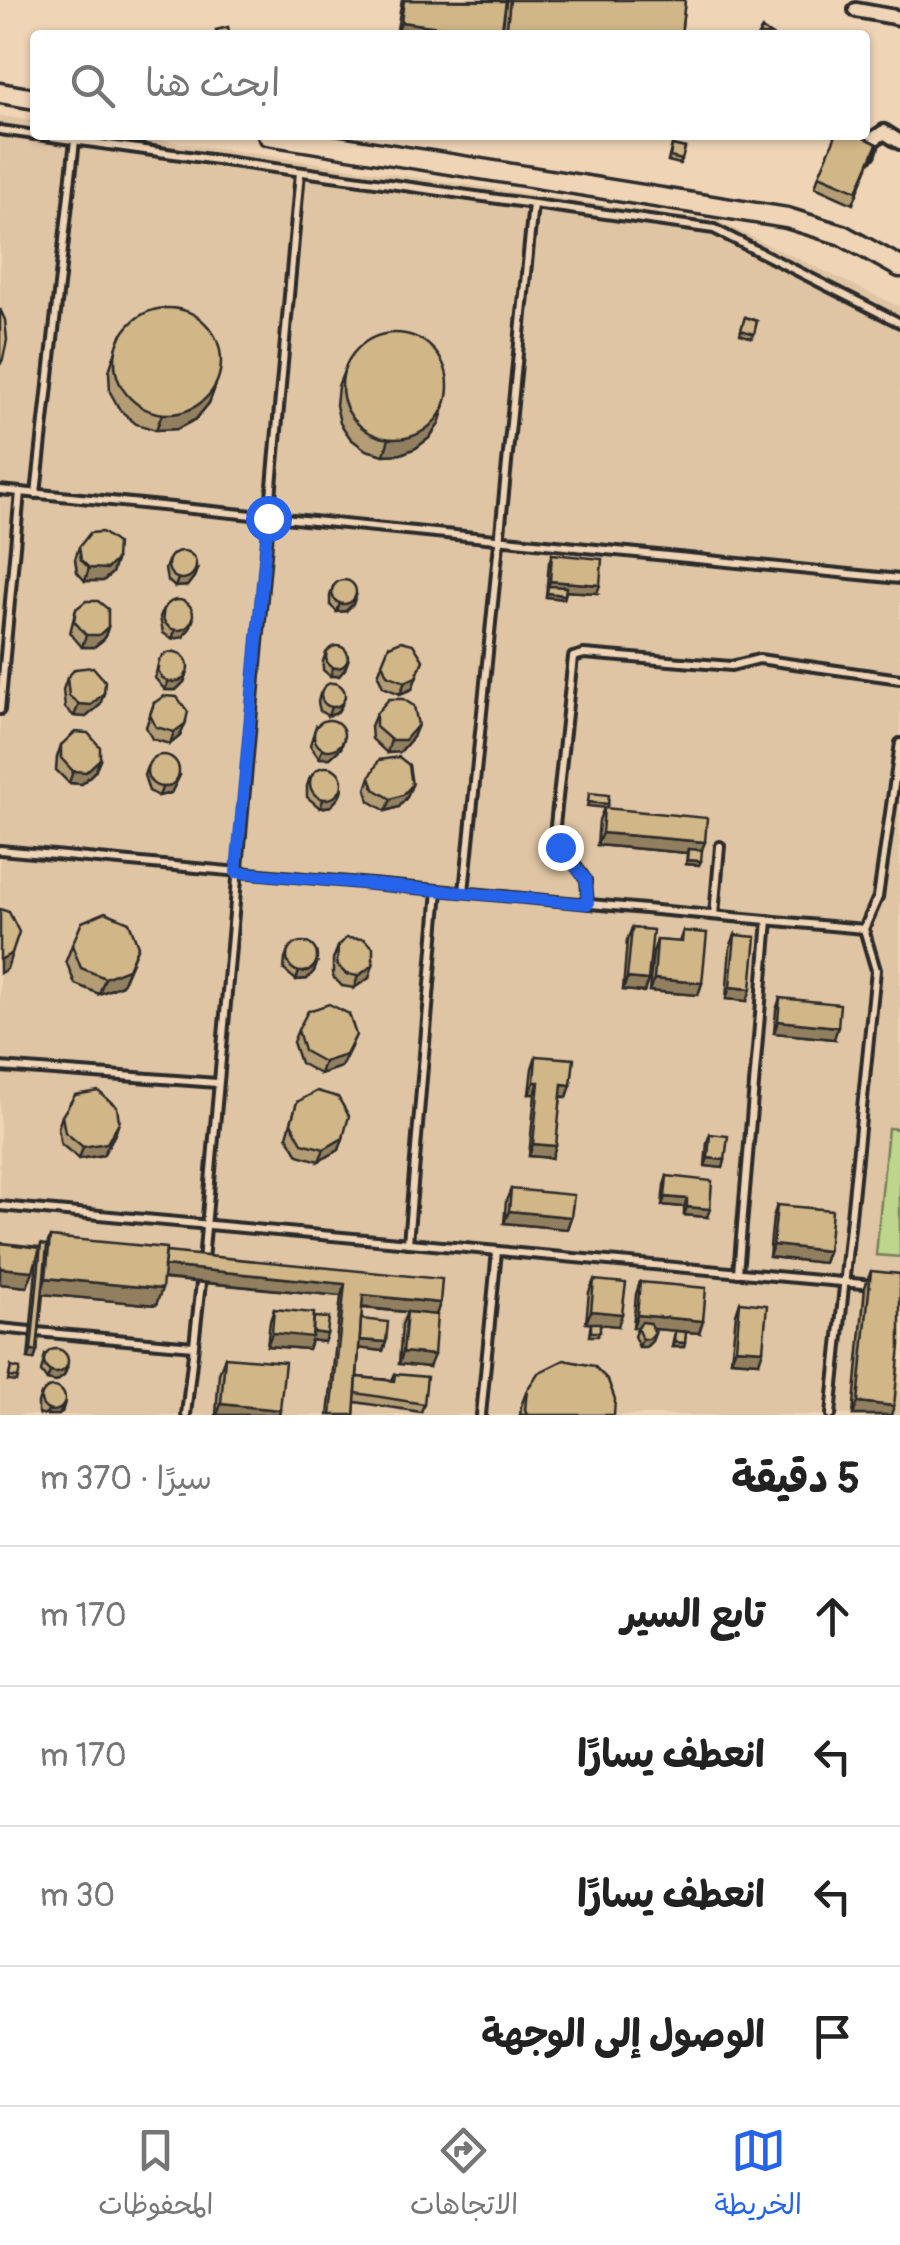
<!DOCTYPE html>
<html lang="ar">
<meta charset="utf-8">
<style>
:root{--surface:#fff;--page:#f2f2f2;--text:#222;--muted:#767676;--line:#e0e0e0;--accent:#2563eb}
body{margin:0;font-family:Pangolin,"Playpen Sans Arabic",sans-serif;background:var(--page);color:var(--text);direction:rtl}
.stop{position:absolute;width:30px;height:30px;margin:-22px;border:8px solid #2563eb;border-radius:50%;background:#fff}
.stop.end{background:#2563eb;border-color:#fff;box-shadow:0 2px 10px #0008}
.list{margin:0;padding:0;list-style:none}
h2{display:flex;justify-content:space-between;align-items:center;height:130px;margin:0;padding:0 40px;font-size:42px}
h2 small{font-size:32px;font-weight:400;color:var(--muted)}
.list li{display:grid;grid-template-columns:65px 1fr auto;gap:30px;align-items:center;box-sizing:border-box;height:140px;padding:0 40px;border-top:2px solid var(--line)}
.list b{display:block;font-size:38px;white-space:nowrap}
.list em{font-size:32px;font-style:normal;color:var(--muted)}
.icon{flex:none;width:55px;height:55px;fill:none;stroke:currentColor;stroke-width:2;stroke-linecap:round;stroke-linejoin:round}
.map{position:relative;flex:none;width:900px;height:1415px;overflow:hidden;direction:ltr}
.search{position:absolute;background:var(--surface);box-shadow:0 2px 8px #0004;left:30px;right:30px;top:30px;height:110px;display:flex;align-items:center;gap:25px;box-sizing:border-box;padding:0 35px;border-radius:10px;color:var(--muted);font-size:38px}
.sheet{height:690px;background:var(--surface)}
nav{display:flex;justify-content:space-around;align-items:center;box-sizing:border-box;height:140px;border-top:2px solid var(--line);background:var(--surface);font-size:28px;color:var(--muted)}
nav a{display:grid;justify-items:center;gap:5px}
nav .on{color:var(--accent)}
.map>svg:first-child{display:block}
</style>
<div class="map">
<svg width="900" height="1415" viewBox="0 0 900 1415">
<rect width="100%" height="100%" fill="#efd4b6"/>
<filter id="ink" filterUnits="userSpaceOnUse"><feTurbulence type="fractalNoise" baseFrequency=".01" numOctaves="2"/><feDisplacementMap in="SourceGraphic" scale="20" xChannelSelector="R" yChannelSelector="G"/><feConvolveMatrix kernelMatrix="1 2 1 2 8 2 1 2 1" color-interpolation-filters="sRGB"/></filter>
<g filter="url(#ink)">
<path fill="#dfc5a3" d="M0 116 35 121V135H128L720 222 900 307V1415H0Z"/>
<path fill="#bed58c" stroke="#74805c" stroke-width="2.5" d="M888 1128 900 1129V1257L876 1255Z"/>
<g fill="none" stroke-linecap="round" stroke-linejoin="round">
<defs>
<g id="lane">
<path d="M0 130 35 135"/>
<path d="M37 135 714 229 900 323"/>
<path d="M0 490 900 579"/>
<path d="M36 494 75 140"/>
<path d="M0 710 20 492"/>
<path d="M0 850 864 929 878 897 900 743"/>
<path d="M464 892 533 204"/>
<path d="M588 904 586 880 554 835 573 657 584 654 731 666 759 659 900 679"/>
<path d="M714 915 720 846"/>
<path d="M0 1067 217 1083"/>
<path d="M0 1206 874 1285"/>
<path d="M408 1243 438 890"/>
<path d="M203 1261 300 172"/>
<path d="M738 1273 768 920"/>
<path d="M0 1328 30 1331"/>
<path d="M37 1332 193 1346"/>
<path d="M186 1415 201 1283"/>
<path d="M481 1415 497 1251"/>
<path d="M831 1415 876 970 864 929"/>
</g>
<g id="street">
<path d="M856 10 900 18"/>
<path d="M868 153 872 140 884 132 900 142"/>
</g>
<g id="secondary">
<path d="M0 93 35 99"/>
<path d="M268 135 787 218 842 235 900 267"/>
</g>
</defs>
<use href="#lane" stroke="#2b2b2b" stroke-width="14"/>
<use href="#street" stroke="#2b2b2b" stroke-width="20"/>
<use href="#secondary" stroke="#2b2b2b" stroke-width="25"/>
<use href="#lane" stroke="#efd4b6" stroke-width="6"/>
<use href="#street" stroke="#efd4b6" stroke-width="12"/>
<use href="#secondary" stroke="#efd4b6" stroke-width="18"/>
</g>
<g fill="#b49d74" stroke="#2b2b2b" stroke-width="2.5">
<path d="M402 0H499L501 35H396Z"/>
<path d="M506 0H685L681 35H502Z"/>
<path d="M865 138 877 144 853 204 815 187 819 175Z"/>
<path d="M672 145 685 148 680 164 668 161Z"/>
<path d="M745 317 757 321 752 338 740 334Z"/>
<path d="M121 335 215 387 209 403 196 419 177 429 156 430 136 424 120 410 110 392 109 371Z"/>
<path d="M344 371 439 424 429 438 416 448 401 454 384 455 366 450 351 439 340 423 336 405 338 386Z"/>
<path d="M79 547 116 560 112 573 103 581H85L77 572 75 559Z"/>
<path d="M552 554 597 593 566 591 564 599 546 597 549 562Z"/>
<path d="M168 561 197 569 194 577 187 586 175 587 167 580 165 569Z"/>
<path d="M333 587 353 604 346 611 337 612 330 605V596Z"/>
<path d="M76 609 108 627 104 639 94 647H82L70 633Z"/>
<path d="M163 609 193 620 190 628 183 637 172 639 163 633 160 617Z"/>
<path d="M389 646 412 689 400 694 383 687 378 675Z"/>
<path d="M326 653 345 669 339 676H330L323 670V661Z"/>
<path d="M159 660 187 674 184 682 176 690H165L155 678Z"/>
<path d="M67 678 100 705 86 717 74 716 65 708 63 690Z"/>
<path d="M320 694 342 705 337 713 328 716 320 711 318 702Z"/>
<path d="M154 703 185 724 180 736 170 744 152 739 146 727Z"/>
<path d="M376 714 413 737 400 752 387 753 372 739 371 726Z"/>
<path d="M316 726 341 748 330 758H319L310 745Z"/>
<path d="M61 745 100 759 95 771 82 784 69 783 56 770 57 757Z"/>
<path d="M147 767 180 775 171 793 159 796 149 791 144 775Z"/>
<path d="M310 777 339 797 331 806 320 808 307 797V786Z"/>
<path d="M370 777 407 797 399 807 386 811 369 801 366 789Z"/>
<path d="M604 808 702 850 699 865 686 864 687 853 597 845 599 820Z"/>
<path d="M632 928 648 980 644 992 623 990 627 940Z"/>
<path d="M683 931 702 983 698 995 649 991 653 952 657 940 679 942Z"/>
<path d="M735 935 747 1001 726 999 730 947Z"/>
<path d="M72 945 132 962 122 985 99 994 75 984 66 961Z"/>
<path d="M338 947 369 978 354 988 342 986 333 977V959Z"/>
<path d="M288 951 317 963 314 971 307 979 296 980 284 970 285 959Z"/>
<path d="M780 998 834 1039 774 1033 776 1010Z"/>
<path d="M298 1030 351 1047 341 1067 320 1074 300 1063 293 1042Z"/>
<path d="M536 1056 571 1085 567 1097H561L552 1158 529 1156 535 1094H529L532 1068Z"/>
<path d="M297 1102 343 1138 339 1150 319 1161 298 1155 287 1136Z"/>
<path d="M62 1116 119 1122 115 1134 103 1155 79 1159 61 1144 58 1128Z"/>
<path d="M710 1134 725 1160 723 1168 705 1166 707 1142Z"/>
<path d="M667 1176 707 1217 684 1215V1207L662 1205 664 1185Z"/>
<path d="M511 1189 571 1217 567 1229 504 1223 506 1201Z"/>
<path d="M777 1205 828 1251 824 1263 769 1257 773 1217Z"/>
<path d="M50 1237 166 1252 440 1303 436 1315 362 1308 361 1319 386 1342 383 1351 359 1348 357 1377 392 1380 395 1374 424 1404 421 1412 355 1402 354 1415H328L341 1296 163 1279 156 1305 43 1294 37 1351 34 1360 28 1359 37 1258 27 1287 0 1284V1243L39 1247 47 1245Z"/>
<path d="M871 1271 891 1415H853L865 1287Z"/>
<path d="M594 1280 618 1326 600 1324 598 1336H589L591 1323H586L589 1292Z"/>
<path d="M640 1282 699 1333 686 1332 684 1347H672L675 1331H682L653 1329 655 1333 652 1341 646 1347H639L634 1336 638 1327H633L636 1294Z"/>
<path d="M740 1302 759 1362 731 1360 736 1314Z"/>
<path d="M274 1309 314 1317 327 1334 324 1342 311 1340 308 1349 267 1346 270 1321Z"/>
<path d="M407 1312 429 1367 399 1364 402 1324Z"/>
<path d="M45 1355 67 1368 64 1376 56 1382 47 1380 41 1372Z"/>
<path d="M225 1357 280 1410 279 1415H216L219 1373Z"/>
<path d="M11 1367 18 1378 17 1382 8 1381Z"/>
<path d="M527 1390 614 1415H520L521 1406Z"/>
<path d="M41 1394 64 1405 62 1413 59 1415H40L38 1412V1403Z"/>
</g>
<g fill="#927f5e" stroke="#2b2b2b" stroke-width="2.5">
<path d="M401 22 497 35H397Z"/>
<path d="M215 387 209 403 196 419 177 429 156 430 162 414Z"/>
<path d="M444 408 439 424 429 438 416 448 401 454 384 455 389 439Z"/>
<path d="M116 560 112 573 103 581H85L89 568Z"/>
<path d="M197 569 194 577 187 586 175 587 178 579Z"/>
<path d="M550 581 600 585 597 593 548 590V586L547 590Z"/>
<path d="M547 593 565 595 564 599 546 597Z"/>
<path d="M356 596 353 604 346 611 337 612 340 603Z"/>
<path d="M193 620 190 628 183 637 172 639 175 631Z"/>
<path d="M108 627 104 639 94 647H82L86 635Z"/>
<path d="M423 660 412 689 400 694 405 682Z"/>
<path d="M348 661 345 669 339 676H330L333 668Z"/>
<path d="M187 674 184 682 176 690H165L168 682Z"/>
<path d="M104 693 100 705 86 717 74 716 79 704Z"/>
<path d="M345 697 337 713 328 716 331 707Z"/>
<path d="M185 724 180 736 170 744 174 732Z"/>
<path d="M418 725 413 737 400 752 387 753 391 740Z"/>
<path d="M344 739 341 748 330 758H319L322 750Z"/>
<path d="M100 759 95 771 82 784 69 783 73 771Z"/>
<path d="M180 775 171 793 159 796 162 788Z"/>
<path d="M412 785 407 797 399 807 386 811 391 799Z"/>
<path d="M342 789 339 797 331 806 320 808 323 800Z"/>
<path d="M588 802 608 804 606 808 587 806Z"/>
<path d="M602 833 705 842 700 854 688 849 687 853 597 845Z"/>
<path d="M687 860 701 861 699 865 686 864Z"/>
<path d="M138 946 122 985 99 994 105 978Z"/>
<path d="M12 953 7 969 0 973V960Z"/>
<path d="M317 963 314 971 307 979 296 980 299 972Z"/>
<path d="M373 965 369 978 354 988 358 976Z"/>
<path d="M627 978 648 980 644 992 623 990Z"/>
<path d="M654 979 702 983 698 995 649 991Z"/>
<path d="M730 987 751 989 747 1001 726 999Z"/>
<path d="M778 1021 838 1027 834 1039 774 1033Z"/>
<path d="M356 1035 341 1067 320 1074 324 1062Z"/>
<path d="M534 1082H539L535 1094H529Z"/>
<path d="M562 1084 571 1085 567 1097 558 1096Z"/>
<path d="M119 1122 115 1134 103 1155 79 1159 83 1147Z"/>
<path d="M343 1138 339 1150 319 1161 324 1149Z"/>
<path d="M533 1144 556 1146 552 1158 529 1156Z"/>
<path d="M708 1158 725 1160 723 1168 705 1166Z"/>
<path d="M665 1197 687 1199 684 1207 662 1205Z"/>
<path d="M687 1207 710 1209 707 1217 684 1215Z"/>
<path d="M509 1211 571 1217 567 1229 504 1223Z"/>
<path d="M773 1245 828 1251 824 1263 769 1257Z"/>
<path d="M163 1266 345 1284 341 1296 159 1278Z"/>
<path d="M0 1268 33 1271 27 1287 0 1284Z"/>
<path d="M46 1278 162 1289 156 1305 41 1294Z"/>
<path d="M363 1295 440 1303 436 1315 358 1307Z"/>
<path d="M591 1311 622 1314 618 1326 586 1323Z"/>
<path d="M637 1315 703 1321 699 1333 633 1327Z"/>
<path d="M312 1332 327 1334 324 1342 311 1340 308 1349 267 1346 272 1333Z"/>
<path d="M655 1333 652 1341 646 1347H639L642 1339Z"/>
<path d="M358 1340 386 1342 383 1351 355 1348Z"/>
<path d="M674 1342 685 1343 684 1347H672Z"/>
<path d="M736 1348 763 1350 759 1362 731 1360Z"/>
<path d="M31 1351H37L34 1360 28 1359Z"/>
<path d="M403 1352 434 1355 429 1367 399 1364Z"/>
<path d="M67 1368 64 1376 56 1382 47 1380 50 1372Z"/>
<path d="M858 1402 894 1406 891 1415H853Z"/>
<path d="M221 1404 280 1410 279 1415H217Z"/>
<path d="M64 1405 59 1415H46L48 1411Z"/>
</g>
<g fill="#d1b687" stroke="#2b2b2b" stroke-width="2.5">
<path d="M404 0 506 1 501 35 401 22Z"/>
<path d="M510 0H685L681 35H506Z"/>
<path d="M228 27 230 35H217L216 30Z"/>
<path d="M762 29 771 35H758Z"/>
<path d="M836 135H864L866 136 865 138 877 144 857 191 819 175Z"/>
<path d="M672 145 685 148 682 160 670 157Z"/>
<circle cx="168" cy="361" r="53"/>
<path d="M0 309 5 320 7 340 3 359 0 365Z"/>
<path d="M745 317 757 321 754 334 741 330Z"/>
<circle cx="395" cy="386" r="53"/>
<path d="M102 532 117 543 116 560 107 569 89 568 81 560 79 547 90 533Z"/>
<circle cx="182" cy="565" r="14"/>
<path d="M552 554 602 559 600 585 550 581Z"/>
<circle cx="344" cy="592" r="12"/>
<path d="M548 586 566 587 565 595 547 593Z"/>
<circle cx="178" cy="615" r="15"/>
<path d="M86 601H98L108 609V627L99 635H86L74 621 76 609Z"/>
<path d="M401 641 413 644 423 660 416 677 405 682 387 675 382 663 389 646Z"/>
<circle cx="337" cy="657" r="11"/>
<circle cx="173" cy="667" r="15"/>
<path d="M93 667 105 681 104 693 91 705 79 704 69 696 67 678 75 669Z"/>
<circle cx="333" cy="695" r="12"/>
<path d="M164 696 177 697 188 712 185 724 174 732 156 727 150 715 154 703Z"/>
<path d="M389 699H403L414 706 418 725 405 740H391L376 727V714Z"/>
<circle cx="329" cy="735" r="15"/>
<path d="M75 732 88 733 100 747V759L86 772 73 771 61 758V745Z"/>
<circle cx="163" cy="771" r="16"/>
<path d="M399 757 409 765 412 785 403 795 391 799 374 789 370 777 379 760Z"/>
<circle cx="326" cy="783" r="16"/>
<path d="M589 793 609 795 608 804 588 802Z"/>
<path d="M604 808 707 818 705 842 602 833Z"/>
<path d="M688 849 702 850 701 861 687 860Z"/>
<path d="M0 909 9 912 19 932 12 953 0 960Z"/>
<path d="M105 912 129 922 138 946 128 969 105 978 81 968 72 945 82 922Z"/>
<path d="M632 928 653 930 648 980 627 978Z"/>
<path d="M683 931 707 933 702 983 654 979 657 940 682 942Z"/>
<path d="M735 935 756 937 751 989 730 987Z"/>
<path d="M346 938 364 939 373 947V965L358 976 346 974 337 965 338 947Z"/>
<circle cx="302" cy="957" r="15"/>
<path d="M780 998 840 1004 838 1027 778 1021Z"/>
<path d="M329 1004 349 1014 356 1035 346 1055 324 1062 304 1051 298 1030 308 1011Z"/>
<path d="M536 1056 574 1059 571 1085 562 1084 556 1146 533 1144 539 1082H534Z"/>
<path d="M98 1091 117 1107 119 1122 107 1143 83 1147 65 1132 62 1116 75 1095Z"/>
<path d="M317 1091 338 1097 349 1116 343 1138 324 1149 302 1143 291 1123 297 1102Z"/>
<path d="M710 1134 728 1136 725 1160 708 1158Z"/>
<path d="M667 1176 712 1181 710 1209 687 1207V1199L665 1197Z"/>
<path d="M511 1189 574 1195 571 1217 509 1211Z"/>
<path d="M777 1205 832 1210 828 1251 773 1245Z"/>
<path d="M50 1237 166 1248 162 1289 46 1278Z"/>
<path d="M0 1243 40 1248 33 1271 0 1268Z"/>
<path d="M41 1244 47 1245 37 1351H31Z"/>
<path d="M166 1252 442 1279 440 1303 363 1295 354 1415H331L345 1284 164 1266Z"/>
<path d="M871 1271 900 1274V1346L894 1406 858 1402Z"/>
<path d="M594 1280 626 1283 622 1314 591 1311Z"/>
<path d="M640 1282 706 1288 703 1321 637 1315Z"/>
<path d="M740 1302 767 1305 763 1350 736 1348Z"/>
<path d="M274 1309 314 1313 312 1337 272 1333Z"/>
<path d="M407 1312 437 1315 434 1355 403 1352Z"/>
<path d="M314 1317 329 1318 327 1334 313 1332Z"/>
<path d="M361 1319 388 1322 386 1342 360 1340Z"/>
<path d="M642 1322 650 1323 655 1333 649 1339H642L637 1328Z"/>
<rect x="591" y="1323" width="9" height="9"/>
<path d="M675 1331 686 1332 685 1343 674 1342Z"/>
<circle cx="56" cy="1361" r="12"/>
<path d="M225 1357 285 1362 280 1410 221 1404Z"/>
<path d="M564 1360 594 1366 608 1380 615 1399 614 1415H527L525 1410 527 1390 538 1373Z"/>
<path d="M11 1367 20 1369 18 1378 9 1377Z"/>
<path d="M395 1374 427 1377 424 1404 356 1393 357 1377 394 1381Z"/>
<circle cx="53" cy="1399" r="12"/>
</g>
</g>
<g fill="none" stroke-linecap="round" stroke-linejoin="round" filter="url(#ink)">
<path stroke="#2563eb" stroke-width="12" d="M268 518 236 872 588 904 586 880 560 847"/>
</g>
</svg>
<div class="stop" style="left:268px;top:518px"></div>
<div class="stop end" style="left:560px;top:847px"></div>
<div class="search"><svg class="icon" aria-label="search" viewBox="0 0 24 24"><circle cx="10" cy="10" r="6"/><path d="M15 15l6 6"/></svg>ابحث هنا</div>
</div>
<section class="sheet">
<h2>5 دقيقة<small>سيرًا · 370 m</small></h2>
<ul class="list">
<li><svg class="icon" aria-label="ahead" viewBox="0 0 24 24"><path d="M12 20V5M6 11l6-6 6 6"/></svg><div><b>تابع السير</b></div><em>170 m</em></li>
<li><svg class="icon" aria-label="left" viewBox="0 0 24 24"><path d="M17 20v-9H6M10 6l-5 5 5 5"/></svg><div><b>انعطف يسارًا</b></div><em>170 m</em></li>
<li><svg class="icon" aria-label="left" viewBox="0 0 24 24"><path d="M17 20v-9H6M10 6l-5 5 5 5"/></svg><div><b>انعطف يسارًا</b></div><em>30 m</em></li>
<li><svg class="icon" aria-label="arrive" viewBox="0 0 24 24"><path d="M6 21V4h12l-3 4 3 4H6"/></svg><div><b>الوصول إلى الوجهة</b></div></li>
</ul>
</section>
<nav>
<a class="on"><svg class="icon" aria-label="map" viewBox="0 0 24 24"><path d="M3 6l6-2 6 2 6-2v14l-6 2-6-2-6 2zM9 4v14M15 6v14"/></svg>الخريطة</a>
<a><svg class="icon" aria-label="directions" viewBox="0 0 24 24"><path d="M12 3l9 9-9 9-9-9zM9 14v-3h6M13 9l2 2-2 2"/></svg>الاتجاهات</a>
<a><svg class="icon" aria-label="saved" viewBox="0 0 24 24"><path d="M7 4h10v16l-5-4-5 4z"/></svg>المحفوظات</a>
</nav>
